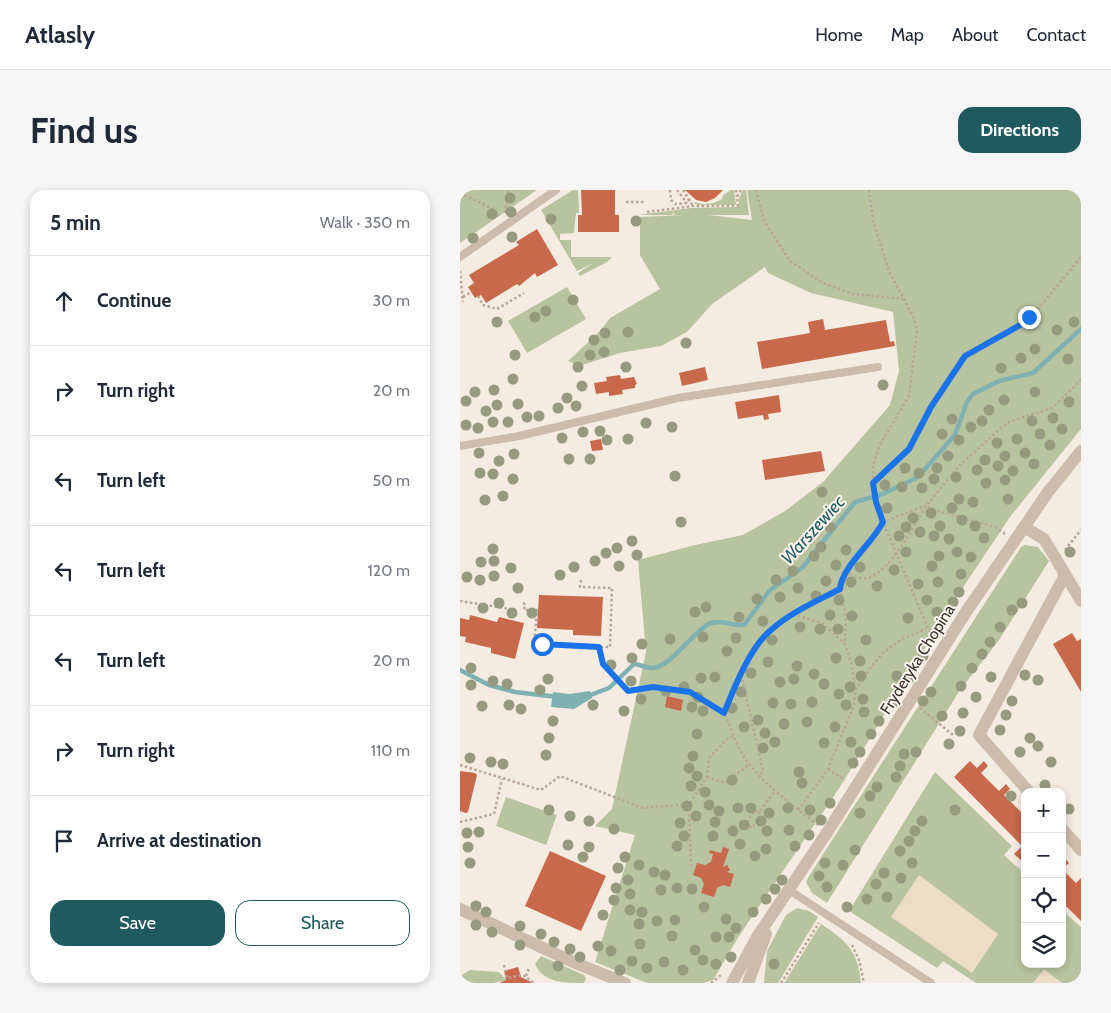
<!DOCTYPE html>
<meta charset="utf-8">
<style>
:root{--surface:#fff;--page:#f6f6f7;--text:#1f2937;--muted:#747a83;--line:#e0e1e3;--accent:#1f5a5e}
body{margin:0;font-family:Cabin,sans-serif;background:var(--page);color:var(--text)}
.controls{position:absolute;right:15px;bottom:15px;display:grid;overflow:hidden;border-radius:10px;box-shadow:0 2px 8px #0003}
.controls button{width:45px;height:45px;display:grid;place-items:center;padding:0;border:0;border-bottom:1px solid var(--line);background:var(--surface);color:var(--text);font:25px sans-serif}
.stop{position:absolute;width:15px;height:15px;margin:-11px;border:4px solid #1a73e8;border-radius:50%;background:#fff}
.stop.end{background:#1a73e8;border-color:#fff;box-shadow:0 1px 5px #0008}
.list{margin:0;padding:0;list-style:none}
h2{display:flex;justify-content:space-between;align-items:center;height:65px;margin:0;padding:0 20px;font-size:21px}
h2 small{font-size:16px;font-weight:400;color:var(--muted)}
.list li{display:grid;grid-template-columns:32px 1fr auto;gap:15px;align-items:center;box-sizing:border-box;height:90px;padding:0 20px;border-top:1px solid var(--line)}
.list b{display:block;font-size:19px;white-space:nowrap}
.list em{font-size:16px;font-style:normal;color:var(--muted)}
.actions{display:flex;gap:10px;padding:15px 20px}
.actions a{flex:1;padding:11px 0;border:1px solid var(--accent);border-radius:15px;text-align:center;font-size:18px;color:var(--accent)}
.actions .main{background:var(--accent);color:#fff}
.icon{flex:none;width:28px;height:28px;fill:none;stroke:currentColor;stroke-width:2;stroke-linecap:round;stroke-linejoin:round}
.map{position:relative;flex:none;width:621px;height:793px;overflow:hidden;border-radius:15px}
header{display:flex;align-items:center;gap:30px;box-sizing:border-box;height:70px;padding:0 25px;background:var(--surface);border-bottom:1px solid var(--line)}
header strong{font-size:24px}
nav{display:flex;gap:28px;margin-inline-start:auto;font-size:18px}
.intro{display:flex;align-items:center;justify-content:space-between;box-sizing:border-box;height:120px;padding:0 30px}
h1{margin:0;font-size:35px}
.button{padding:12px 22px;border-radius:15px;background:var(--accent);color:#fff;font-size:18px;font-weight:700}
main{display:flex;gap:30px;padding:0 30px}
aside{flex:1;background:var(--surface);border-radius:15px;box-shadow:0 2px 8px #0003}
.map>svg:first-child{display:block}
</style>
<header>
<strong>Atlasly</strong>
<nav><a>Home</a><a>Map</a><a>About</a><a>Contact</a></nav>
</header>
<div class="intro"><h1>Find us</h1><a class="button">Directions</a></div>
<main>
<aside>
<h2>5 min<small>Walk · 350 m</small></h2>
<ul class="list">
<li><svg class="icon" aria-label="ahead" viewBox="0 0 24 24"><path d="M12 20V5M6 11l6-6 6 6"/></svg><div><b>Continue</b></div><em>30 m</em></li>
<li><svg class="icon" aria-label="right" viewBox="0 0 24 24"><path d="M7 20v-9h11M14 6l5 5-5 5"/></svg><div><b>Turn right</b></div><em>20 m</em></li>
<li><svg class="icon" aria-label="left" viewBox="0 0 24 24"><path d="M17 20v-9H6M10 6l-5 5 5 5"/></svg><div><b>Turn left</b></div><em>50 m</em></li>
<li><svg class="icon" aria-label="left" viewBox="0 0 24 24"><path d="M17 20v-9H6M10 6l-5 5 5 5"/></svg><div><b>Turn left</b></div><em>120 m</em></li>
<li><svg class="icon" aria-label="left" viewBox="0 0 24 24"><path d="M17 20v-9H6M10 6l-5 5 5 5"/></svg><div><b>Turn left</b></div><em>20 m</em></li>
<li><svg class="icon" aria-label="right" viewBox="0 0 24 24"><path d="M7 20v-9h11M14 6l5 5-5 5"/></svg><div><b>Turn right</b></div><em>110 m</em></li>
<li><svg class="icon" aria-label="arrive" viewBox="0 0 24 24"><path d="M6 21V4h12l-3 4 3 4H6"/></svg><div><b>Arrive at destination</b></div></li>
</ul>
<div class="actions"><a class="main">Save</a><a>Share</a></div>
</aside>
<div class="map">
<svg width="621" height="793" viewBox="0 0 621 793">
<rect width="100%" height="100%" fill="#f4ebe1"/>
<g fill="#b8c4a0">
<path d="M0 0H77L0 53Z"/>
<path d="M113 0H118L119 23H116L114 43 100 44V50H111V67H152L147 72 120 86 118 83 133 73 117 81 81 20Z"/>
<path d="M271 0H274L276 15H237L235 14V12C245 16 253 14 262 9L263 5Z"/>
<path d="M283 0H286L289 25H248L292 30 287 0H621V239L550 327 494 411 380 597 279 746 253 790 243 793H187L135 772 175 645 135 636 152 619 186 462 178 370 235 355 283 345 325 321 363 292 430 215 439 181 433 122 351 103 308 83 305 77 252 114 227 142 201 156 160 163 119 176 108 171 140 141 150 128 200 99 180 65V27L225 25H214V22L212 25H178L231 18 277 17 279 15V8Z"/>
<path d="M107 97 126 129 67 163 48 131Z"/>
<path d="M565 355 578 357 589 371 539 450 500 500 367 713 352 703 346 692 349 686 561 357Z"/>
<path d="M475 582 552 656 544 665 565 684V774H602V720L621 737V793H516L483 771 477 778 389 721Z"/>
<path d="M46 607 97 625 86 655 36 636Z"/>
<path d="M337 718 349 721 358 727 318 793H304L307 761 326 725Z"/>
<path d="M361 734C386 750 398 761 401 793H324Z"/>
<path d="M81 766 124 785 126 789 124 793C105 793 83 793 75 774Z"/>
<path d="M10 780 39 782 46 790 33 793H0V786Z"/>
</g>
<g fill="#ecdcc8">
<path d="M459 685 538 744 512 783 431 727Z"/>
<path d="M584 779 602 793H573Z"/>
</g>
<path fill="#7fb0b2" d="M130 501 132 508 114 519 91 517 93 502 110 504Z"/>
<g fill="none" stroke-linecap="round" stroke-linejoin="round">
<g stroke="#7fb0b2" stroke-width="4.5">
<path d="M0 480 29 495 55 502 98 507"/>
<path d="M128 506 149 498 174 474C180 474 187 479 192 478 209 478 232 444 247 435 258 428 271 436 284 435L310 400 342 378 395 312 423 304 458 287 495 245 507 212 513 204 539 191 573 183 621 139"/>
</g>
</g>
<g fill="#c8694b">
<path d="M121 0H155V25H159V42H118V25H122Z"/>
<path d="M225 0H263L255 8 246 12 236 10Z"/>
<path d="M77 39 98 75 77 87 75 83 59 96 57 94 26 113 21 105 15 108 8 97 14 93 9 85 59 55 56 52Z"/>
<path d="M363 129 365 140 426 130 430 152 434 151 435 156 302 179 297 152 350 143 348 132Z"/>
<path d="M245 177 248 190 222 196 219 183Z"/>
<path d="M160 185 161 189 174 187 177 194 175 195V198L162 200 163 204 149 206V202L136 204 134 193 147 191 146 187Z"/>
<path d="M319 205 321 222 308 224 309 229 304 230 303 225 278 229 275 212Z"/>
<path d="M141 249 143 260 132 261 130 251Z"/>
<path d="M361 261 365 281 305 290 302 270Z"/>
<path d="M79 405 143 407 141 446 113 445V440L77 438Z"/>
<path d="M10 425 37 432 39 427 64 433 55 469 31 463V458L5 452 6 447 0 446V428L9 430Z"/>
<path d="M612 443 617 451 621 449V502L593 454Z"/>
<path d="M207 506 223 510 221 521 205 517Z"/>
<path d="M510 571 517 578 524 571 528 576 521 583 539 601 546 594 550 599 544 605 562 623 565 620V674L554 664 562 656 494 587Z"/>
<path d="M0 581 15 583 17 585 8 622 6 623 0 621Z"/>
<path d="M263 657 269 659 263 677 267 675 270 680 267 682 274 684 270 697 263 695 257 698 254 707 241 703 244 694 241 688 233 685 237 673 245 675 251 672 253 664 249 663 250 660 261 663Z"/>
<path d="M90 661 146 686 121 741 65 716Z"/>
<path d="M604 667 609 673 602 679 616 693 621 688V731L602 712V669Z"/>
<path d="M58 777 61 787 73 793H39L46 790 44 781Z"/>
</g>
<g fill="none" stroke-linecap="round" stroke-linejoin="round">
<g stroke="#b9a596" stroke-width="2.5" stroke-dasharray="2.5 2.5" stroke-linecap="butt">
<path d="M210 0 211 10 215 14 227 13 230 9"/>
<path d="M217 0 227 13"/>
<path d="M223 0 233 16"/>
<path d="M276 0 277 7"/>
<path d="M296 0 304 31 330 71 363 93 393 104 443 109"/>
<path d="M409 0 413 30 429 81 454 128 457 140 449 206 419 256 413 276 414 302 423 332 473 450"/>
<path d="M0 3 33 19 39 26"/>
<path d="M166 12H186"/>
<path d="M187 22 233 16H275L278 15 277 7 281 0"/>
<path d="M45 23 48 0"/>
<path d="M0 81 3 112"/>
<path d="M18 106 23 115 37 119 64 103"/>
<path d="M3 107 11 102"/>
<path d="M413 293 449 259 471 217 505 166 562 134 577 120 621 67"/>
<path d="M545 344 535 337 471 319 467 315 498 277 542 237 549 232 592 218 621 190"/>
<path d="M605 360 621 340"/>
<path d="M121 390 120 397 152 398 150 457H139L143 474 168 501 193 497 229 502 265 523"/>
<path d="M380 399 386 427 385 454 391 471 395 500"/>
<path d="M0 411 51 419"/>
<path d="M63 413 65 414 64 420H77L75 445 81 454 139 457"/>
<path d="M333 424 362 433 385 454"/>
<path d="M281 485 303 580 300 586"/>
<path d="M460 518 493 545"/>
<path d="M0 575 81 600 100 586 183 618 229 614 247 587 249 568 266 550 274 546"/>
<path d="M368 579 385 590"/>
<path d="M247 587 266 593 289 574"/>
<path d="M229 614 231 678"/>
<path d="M338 620 368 579 394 515 395 501 411 477 425 461 444 448 466 439"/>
<path d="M299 622 301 625 292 638 285 634 295 621 299 622 315 601"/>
<path d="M0 632 34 624 42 589"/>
<path d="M358 635C334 616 309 599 290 575 278 560 271 540 265 523 273 498 290 457 311 439 331 422 357 411 380 399L381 392 386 382 423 332 467 315C453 336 432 380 408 388 401 390 393 385 386 382"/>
<path d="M392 755 399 770 404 793"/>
<path d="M44 775 47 788 63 785 74 793"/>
<path d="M66 786 69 778"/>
<path d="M251 793 261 785"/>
<path d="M321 793 359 733"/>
</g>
<g stroke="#cdbbac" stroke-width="8">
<path d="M0 67 96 0"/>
<path d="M0 256 59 246 218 208 418 177"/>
<path d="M329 700 471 793"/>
</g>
<g stroke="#cdbbac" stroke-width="12">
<path d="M564 337 584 349 621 411"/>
<path d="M569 602 519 545 605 385"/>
<path d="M602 639 621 660"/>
<path d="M0 719 113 772 165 793"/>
</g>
<g stroke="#cdbbac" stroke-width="12">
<path d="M272 793 297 747 368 641 506 422 588 302 621 261"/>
<path d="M288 793 306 744"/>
</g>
</g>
<g fill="#969b7f">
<circle cx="50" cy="8" r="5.5"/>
<circle cx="51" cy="22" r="5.5"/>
<circle cx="32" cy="24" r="5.5"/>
<circle cx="91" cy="29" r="5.5"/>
<circle cx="176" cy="31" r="5.5"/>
<circle cx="52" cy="47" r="5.5"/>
<circle cx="13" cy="48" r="5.5"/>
<circle cx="113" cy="110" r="5.5"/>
<circle cx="86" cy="121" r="5.5"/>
<circle cx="75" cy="127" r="5.5"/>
<circle cx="37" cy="132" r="5.5"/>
<circle cx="614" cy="132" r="5.5"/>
<circle cx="597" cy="140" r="5.5"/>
<circle cx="168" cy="142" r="5.5"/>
<circle cx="145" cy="143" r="5.5"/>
<circle cx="134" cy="150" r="5.5"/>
<circle cx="226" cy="153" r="5.5"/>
<circle cx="575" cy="159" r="5.5"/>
<circle cx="144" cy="162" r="5.5"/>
<circle cx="55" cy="165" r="5.5"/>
<circle cx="130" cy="165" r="5.5"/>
<circle cx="561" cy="168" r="5.5"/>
<circle cx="608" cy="169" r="5.5"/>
<circle cx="118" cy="177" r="5.5"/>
<circle cx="166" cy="177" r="5.5"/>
<circle cx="541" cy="178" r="5.5"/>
<circle cx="53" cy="189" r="5.5"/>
<circle cx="423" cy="195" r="5.5"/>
<circle cx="122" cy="196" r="5.5"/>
<circle cx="34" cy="200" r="5.5"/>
<circle cx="15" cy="202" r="5.5"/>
<circle cx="575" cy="202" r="5.5"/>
<circle cx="107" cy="208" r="5.5"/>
<circle cx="544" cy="210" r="5.5"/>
<circle cx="6" cy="211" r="5.5"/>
<circle cx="609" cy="212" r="5.5"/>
<circle cx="58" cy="214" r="5.5"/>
<circle cx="37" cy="215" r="5.5"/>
<circle cx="116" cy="216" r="5.5"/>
<circle cx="98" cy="218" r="5.5"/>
<circle cx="529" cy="220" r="5.5"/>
<circle cx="26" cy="221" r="5.5"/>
<circle cx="79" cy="226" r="5.5"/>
<circle cx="67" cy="227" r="5.5"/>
<circle cx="593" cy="228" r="5.5"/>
<circle cx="492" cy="229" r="5.5"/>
<circle cx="522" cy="231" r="5.5"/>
<circle cx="572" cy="231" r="5.5"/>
<circle cx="33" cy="232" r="5.5"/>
<circle cx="48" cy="232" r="5.5"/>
<circle cx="186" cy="233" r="5.5"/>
<circle cx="6" cy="235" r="5.5"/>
<circle cx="212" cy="237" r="5.5"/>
<circle cx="511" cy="237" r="5.5"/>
<circle cx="18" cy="238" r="5.5"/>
<circle cx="602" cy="239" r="5.5"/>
<circle cx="140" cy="241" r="5.5"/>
<circle cx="123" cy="242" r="5.5"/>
<circle cx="482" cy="244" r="5.5"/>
<circle cx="580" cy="244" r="5.5"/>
<circle cx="102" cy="248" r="5.5"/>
<circle cx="168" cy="249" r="5.5"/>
<circle cx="557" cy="249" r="5.5"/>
<circle cx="147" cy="250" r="5.5"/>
<circle cx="499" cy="250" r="5.5"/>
<circle cx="537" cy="253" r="5.5"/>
<circle cx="590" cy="255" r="5.5"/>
<circle cx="19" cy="263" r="5.5"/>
<circle cx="565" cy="263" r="5.5"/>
<circle cx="54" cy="264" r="5.5"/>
<circle cx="488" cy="266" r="5.5"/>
<circle cx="545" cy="266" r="5.5"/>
<circle cx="109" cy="269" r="5.5"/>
<circle cx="130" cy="269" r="5.5"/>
<circle cx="525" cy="270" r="5.5"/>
<circle cx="39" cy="271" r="5.5"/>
<circle cx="574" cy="274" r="5.5"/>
<circle cx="538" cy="276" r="5.5"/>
<circle cx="445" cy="278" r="5.5"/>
<circle cx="477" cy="278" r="5.5"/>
<circle cx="517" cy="280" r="5.5"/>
<circle cx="553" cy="281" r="5.5"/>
<circle cx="20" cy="283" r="5.5"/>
<circle cx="459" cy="283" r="5.5"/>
<circle cx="33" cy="284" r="5.5"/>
<circle cx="215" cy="286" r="5.5"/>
<circle cx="496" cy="287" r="5.5"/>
<circle cx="53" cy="289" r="5.5"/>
<circle cx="474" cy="289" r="5.5"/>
<circle cx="545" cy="290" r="5.5"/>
<circle cx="526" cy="293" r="5.5"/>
<circle cx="425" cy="295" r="5.5"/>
<circle cx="442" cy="297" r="5.5"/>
<circle cx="462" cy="298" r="5.5"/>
<circle cx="362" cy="302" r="5.5"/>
<circle cx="43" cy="306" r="5.5"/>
<circle cx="499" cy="309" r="5.5"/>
<circle cx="548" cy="309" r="5.5"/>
<circle cx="25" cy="310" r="5.5"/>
<circle cx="513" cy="312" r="5.5"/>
<circle cx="427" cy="318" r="5.5"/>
<circle cx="492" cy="318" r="5.5"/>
<circle cx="471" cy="323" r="5.5"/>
<circle cx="453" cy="328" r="5.5"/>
<circle cx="502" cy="330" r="5.5"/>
<circle cx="221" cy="332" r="5.5"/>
<circle cx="480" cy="336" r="5.5"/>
<circle cx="515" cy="336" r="5.5"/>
<circle cx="370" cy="337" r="5.5"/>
<circle cx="446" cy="337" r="5.5"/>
<circle cx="460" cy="342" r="5.5"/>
<circle cx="439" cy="346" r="5.5"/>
<circle cx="474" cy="346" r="5.5"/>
<circle cx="524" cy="348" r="5.5"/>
<circle cx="489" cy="349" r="5.5"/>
<circle cx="172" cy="351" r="5.5"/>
<circle cx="361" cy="357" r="5.5"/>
<circle cx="157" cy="358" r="5.5"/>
<circle cx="33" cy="359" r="5.5"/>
<circle cx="386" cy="360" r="5.5"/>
<circle cx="446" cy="362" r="5.5"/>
<circle cx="497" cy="362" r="5.5"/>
<circle cx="610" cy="362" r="5.5"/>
<circle cx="146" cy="363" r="5.5"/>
<circle cx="177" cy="365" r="5.5"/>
<circle cx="354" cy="366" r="5.5"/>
<circle cx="479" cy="366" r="5.5"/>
<circle cx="511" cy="367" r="5.5"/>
<circle cx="34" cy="371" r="5.5"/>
<circle cx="135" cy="371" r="5.5"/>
<circle cx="21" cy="372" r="5.5"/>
<circle cx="376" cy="375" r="5.5"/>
<circle cx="159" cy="376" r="5.5"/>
<circle cx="472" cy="376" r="5.5"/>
<circle cx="114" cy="377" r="5.5"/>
<circle cx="400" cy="377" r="5.5"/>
<circle cx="51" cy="378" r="5.5"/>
<circle cx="434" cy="380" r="5.5"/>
<circle cx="333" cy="381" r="5.5"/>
<circle cx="501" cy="384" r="5.5"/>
<circle cx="100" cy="385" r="5.5"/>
<circle cx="34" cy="386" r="5.5"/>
<circle cx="7" cy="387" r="5.5"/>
<circle cx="20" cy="390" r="5.5"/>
<circle cx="316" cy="390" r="5.5"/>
<circle cx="366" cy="391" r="5.5"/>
<circle cx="391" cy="392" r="5.5"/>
<circle cx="478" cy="392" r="5.5"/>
<circle cx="458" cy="394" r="5.5"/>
<circle cx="417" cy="396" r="5.5"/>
<circle cx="58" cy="398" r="5.5"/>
<circle cx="338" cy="398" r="5.5"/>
<circle cx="499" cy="402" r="5.5"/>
<circle cx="356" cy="406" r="5.5"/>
<circle cx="320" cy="407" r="5.5"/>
<circle cx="297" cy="409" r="5.5"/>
<circle cx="379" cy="410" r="5.5"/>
<circle cx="467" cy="410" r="5.5"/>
<circle cx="493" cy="412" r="5.5"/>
<circle cx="39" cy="413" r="5.5"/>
<circle cx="562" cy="413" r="5.5"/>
<circle cx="246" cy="417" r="5.5"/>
<circle cx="23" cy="418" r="5.5"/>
<circle cx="552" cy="420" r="5.5"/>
<circle cx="235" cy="422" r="5.5"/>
<circle cx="477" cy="422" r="5.5"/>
<circle cx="52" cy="423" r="5.5"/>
<circle cx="72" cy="423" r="5.5"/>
<circle cx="370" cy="425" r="5.5"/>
<circle cx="392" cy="426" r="5.5"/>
<circle cx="279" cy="427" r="5.5"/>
<circle cx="448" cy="428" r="5.5"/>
<circle cx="303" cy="431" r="5.5"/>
<circle cx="340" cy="437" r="5.5"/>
<circle cx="540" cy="437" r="5.5"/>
<circle cx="360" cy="439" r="5.5"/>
<circle cx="378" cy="439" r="5.5"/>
<circle cx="477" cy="442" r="5.5"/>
<circle cx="243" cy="447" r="5.5"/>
<circle cx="276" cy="448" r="5.5"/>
<circle cx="210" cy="449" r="5.5"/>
<circle cx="312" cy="450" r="5.5"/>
<circle cx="406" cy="450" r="5.5"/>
<circle cx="530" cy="452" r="5.5"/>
<circle cx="182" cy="454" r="5.5"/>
<circle cx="267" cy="461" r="5.5"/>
<circle cx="522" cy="464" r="5.5"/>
<circle cx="463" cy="466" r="5.5"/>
<circle cx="172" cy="468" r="5.5"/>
<circle cx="376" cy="468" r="5.5"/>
<circle cx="400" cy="471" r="5.5"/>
<circle cx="308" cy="472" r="5.5"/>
<circle cx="151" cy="475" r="5.5"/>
<circle cx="337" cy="476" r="5.5"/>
<circle cx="454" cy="477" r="5.5"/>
<circle cx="11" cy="478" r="5.5"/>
<circle cx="512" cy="478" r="5.5"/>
<circle cx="291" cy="483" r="5.5"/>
<circle cx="354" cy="484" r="5.5"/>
<circle cx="565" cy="485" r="5.5"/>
<circle cx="401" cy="486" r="5.5"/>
<circle cx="437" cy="486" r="5.5"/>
<circle cx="255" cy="487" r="5.5"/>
<circle cx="531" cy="487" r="5.5"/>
<circle cx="241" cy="488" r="5.5"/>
<circle cx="449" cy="488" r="5.5"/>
<circle cx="88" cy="489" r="5.5"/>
<circle cx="334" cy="489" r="5.5"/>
<circle cx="578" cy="490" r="5.5"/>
<circle cx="33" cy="491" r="5.5"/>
<circle cx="171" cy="491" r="5.5"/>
<circle cx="320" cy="492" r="5.5"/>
<circle cx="47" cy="494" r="5.5"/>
<circle cx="364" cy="494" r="5.5"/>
<circle cx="11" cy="495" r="5.5"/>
<circle cx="501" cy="496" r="5.5"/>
<circle cx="224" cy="497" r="5.5"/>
<circle cx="390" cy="497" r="5.5"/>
<circle cx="80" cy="500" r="5.5"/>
<circle cx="206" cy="501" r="5.5"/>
<circle cx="281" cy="502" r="5.5"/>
<circle cx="471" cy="502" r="5.5"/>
<circle cx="379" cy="504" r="5.5"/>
<circle cx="238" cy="507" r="5.5"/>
<circle cx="516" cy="507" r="5.5"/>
<circle cx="181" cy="509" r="5.5"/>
<circle cx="403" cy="509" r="5.5"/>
<circle cx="463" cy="511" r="5.5"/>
<circle cx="552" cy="511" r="5.5"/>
<circle cx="352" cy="512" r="5.5"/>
<circle cx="313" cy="513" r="5.5"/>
<circle cx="433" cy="513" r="5.5"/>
<circle cx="331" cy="514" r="5.5"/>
<circle cx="49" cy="515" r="5.5"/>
<circle cx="133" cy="515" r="5.5"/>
<circle cx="386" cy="515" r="5.5"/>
<circle cx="22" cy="516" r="5.5"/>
<circle cx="232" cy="517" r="5.5"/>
<circle cx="272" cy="518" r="5.5"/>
<circle cx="61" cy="519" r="5.5"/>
<circle cx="164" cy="521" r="5.5"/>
<circle cx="243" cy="521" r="5.5"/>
<circle cx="404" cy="522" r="5.5"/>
<circle cx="503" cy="523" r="5.5"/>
<circle cx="546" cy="525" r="5.5"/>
<circle cx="482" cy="526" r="5.5"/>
<circle cx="298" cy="530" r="5.5"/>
<circle cx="93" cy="531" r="5.5"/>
<circle cx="419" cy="531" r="5.5"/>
<circle cx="347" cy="532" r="5.5"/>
<circle cx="324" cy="534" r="5.5"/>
<circle cx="284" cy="537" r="5.5"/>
<circle cx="375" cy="537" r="5.5"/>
<circle cx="540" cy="540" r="5.5"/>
<circle cx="500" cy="541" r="5.5"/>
<circle cx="305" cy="543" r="5.5"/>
<circle cx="237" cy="544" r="5.5"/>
<circle cx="411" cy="544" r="5.5"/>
<circle cx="89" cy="548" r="5.5"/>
<circle cx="570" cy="548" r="5.5"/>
<circle cx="315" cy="552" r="5.5"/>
<circle cx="391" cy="552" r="5.5"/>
<circle cx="364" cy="553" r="5.5"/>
<circle cx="489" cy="554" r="5.5"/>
<circle cx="578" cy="556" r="5.5"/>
<circle cx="303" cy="558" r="5.5"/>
<circle cx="400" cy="562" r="5.5"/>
<circle cx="456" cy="562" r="5.5"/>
<circle cx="560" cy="562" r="5.5"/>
<circle cx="444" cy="564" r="5.5"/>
<circle cx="86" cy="565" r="5.5"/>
<circle cx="233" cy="566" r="5.5"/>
<circle cx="10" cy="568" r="5.5"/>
<circle cx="31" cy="572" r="5.5"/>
<circle cx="591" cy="572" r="5.5"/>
<circle cx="393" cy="573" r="5.5"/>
<circle cx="43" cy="574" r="5.5"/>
<circle cx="440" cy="576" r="5.5"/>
<circle cx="229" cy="578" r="5.5"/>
<circle cx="339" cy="582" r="5.5"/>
<circle cx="237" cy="586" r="5.5"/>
<circle cx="436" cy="587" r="5.5"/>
<circle cx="272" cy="590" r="5.5"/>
<circle cx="342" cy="593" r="5.5"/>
<circle cx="585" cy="595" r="5.5"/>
<circle cx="231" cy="596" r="5.5"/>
<circle cx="417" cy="597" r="5.5"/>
<circle cx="245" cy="602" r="5.5"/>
<circle cx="410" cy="606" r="5.5"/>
<circle cx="551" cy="606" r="5.5"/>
<circle cx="370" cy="613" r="5.5"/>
<circle cx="249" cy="615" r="5.5"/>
<circle cx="227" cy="616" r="5.5"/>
<circle cx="278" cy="618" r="5.5"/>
<circle cx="291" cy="618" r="5.5"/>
<circle cx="328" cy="618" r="5.5"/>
<circle cx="609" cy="619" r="5.5"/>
<circle cx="89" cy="620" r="5.5"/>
<circle cx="350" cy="620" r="5.5"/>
<circle cx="495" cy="620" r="5.5"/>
<circle cx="259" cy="621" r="5.5"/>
<circle cx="309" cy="623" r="5.5"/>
<circle cx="400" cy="623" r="5.5"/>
<circle cx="110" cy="626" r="5.5"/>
<circle cx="236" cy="626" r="5.5"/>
<circle cx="361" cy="630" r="5.5"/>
<circle cx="129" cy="631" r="5.5"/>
<circle cx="301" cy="631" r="5.5"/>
<circle cx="462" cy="631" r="5.5"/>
<circle cx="255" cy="632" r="5.5"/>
<circle cx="220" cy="633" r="5.5"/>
<circle cx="284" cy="635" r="5.5"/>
<circle cx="154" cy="639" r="5.5"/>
<circle cx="329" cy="640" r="5.5"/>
<circle cx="273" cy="641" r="5.5"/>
<circle cx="307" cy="641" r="5.5"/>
<circle cx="455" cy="641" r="5.5"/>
<circle cx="19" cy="642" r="5.5"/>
<circle cx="7" cy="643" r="5.5"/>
<circle cx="349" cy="645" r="5.5"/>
<circle cx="224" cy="646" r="5.5"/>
<circle cx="253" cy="646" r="5.5"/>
<circle cx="449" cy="651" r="5.5"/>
<circle cx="280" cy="654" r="5.5"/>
<circle cx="108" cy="655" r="5.5"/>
<circle cx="217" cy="656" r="5.5"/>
<circle cx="335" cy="656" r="5.5"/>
<circle cx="8" cy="657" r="5.5"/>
<circle cx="129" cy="657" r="5.5"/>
<circle cx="306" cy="659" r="5.5"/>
<circle cx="395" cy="660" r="5.5"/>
<circle cx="440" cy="661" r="5.5"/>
<circle cx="295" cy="666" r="5.5"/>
<circle cx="123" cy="667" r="5.5"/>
<circle cx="165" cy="667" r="5.5"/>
<circle cx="10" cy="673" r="5.5"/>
<circle cx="365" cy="673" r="5.5"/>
<circle cx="452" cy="673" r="5.5"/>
<circle cx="179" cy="675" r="5.5"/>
<circle cx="383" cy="675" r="5.5"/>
<circle cx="158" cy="678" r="5.5"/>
<circle cx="194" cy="682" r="5.5"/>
<circle cx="424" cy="683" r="5.5"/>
<circle cx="205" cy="685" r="5.5"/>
<circle cx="359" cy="686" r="5.5"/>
<circle cx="441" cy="688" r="5.5"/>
<circle cx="168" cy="690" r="5.5"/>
<circle cx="322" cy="690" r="5.5"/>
<circle cx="416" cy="694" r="5.5"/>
<circle cx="367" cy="697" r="5.5"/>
<circle cx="156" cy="698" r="5.5"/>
<circle cx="217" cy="698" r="5.5"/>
<circle cx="232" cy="699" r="5.5"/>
<circle cx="315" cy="699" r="5.5"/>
<circle cx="201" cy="700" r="5.5"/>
<circle cx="170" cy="704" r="5.5"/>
<circle cx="427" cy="707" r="5.5"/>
<circle cx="306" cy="709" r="5.5"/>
<circle cx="407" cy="709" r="5.5"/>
<circle cx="154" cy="710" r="5.5"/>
<circle cx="16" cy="716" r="5.5"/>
<circle cx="244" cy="717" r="5.5"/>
<circle cx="387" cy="717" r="5.5"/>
<circle cx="170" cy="720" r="5.5"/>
<circle cx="26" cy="722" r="5.5"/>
<circle cx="182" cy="722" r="5.5"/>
<circle cx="293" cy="722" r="5.5"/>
<circle cx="143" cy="725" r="5.5"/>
<circle cx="266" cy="729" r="5.5"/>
<circle cx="215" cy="730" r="5.5"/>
<circle cx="197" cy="731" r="5.5"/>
<circle cx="179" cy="734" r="5.5"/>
<circle cx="16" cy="735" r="5.5"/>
<circle cx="60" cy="736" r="5.5"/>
<circle cx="276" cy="738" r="5.5"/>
<circle cx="32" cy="742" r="5.5"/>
<circle cx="81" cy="744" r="5.5"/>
<circle cx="212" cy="746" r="5.5"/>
<circle cx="256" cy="747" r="5.5"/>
<circle cx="269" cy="747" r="5.5"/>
<circle cx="94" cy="752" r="5.5"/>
<circle cx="180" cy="754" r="5.5"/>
<circle cx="60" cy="755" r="5.5"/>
<circle cx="138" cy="756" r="5.5"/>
<circle cx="110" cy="759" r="5.5"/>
<circle cx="235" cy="760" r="5.5"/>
<circle cx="151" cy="761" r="5.5"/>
<circle cx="120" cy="767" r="5.5"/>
<circle cx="271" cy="767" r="5.5"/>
<circle cx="243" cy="770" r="5.5"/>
<circle cx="172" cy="771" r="5.5"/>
<circle cx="204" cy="772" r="5.5"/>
<circle cx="256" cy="774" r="5.5"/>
<circle cx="314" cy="774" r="5.5"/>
<circle cx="98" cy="776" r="5.5"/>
<circle cx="187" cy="778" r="5.5"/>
<circle cx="160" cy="780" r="5.5"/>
<circle cx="223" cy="780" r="5.5"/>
</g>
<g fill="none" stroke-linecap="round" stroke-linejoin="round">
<path stroke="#1a73e8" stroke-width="6" d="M82 454 139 457 143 474 168 501 193 497 230 502 264 523C274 498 290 457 311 440 331 422 357 411 380 399 382 376 413 353 423 332L416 312 413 293 449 259 471 217 505 166 562 134 569 127"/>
</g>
<g text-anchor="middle" stroke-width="4" stroke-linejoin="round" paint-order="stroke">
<g font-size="16" fill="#3b302b" stroke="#fbf5ee">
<text transform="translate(457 469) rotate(-58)" y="6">Fryderyka Chopina</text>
</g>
<g font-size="18" font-style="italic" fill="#1f5a5e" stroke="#fbf5ee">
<text transform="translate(353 340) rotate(-48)" y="6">Warszewiec</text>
</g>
</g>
</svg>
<div class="controls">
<button>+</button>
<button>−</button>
<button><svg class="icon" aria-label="locate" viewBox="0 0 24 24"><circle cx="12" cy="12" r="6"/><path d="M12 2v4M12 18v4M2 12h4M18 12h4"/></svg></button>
<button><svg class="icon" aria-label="layers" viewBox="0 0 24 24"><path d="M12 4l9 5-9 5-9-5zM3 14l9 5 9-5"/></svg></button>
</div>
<div class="stop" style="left:82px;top:454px"></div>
<div class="stop end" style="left:569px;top:127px"></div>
</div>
</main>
